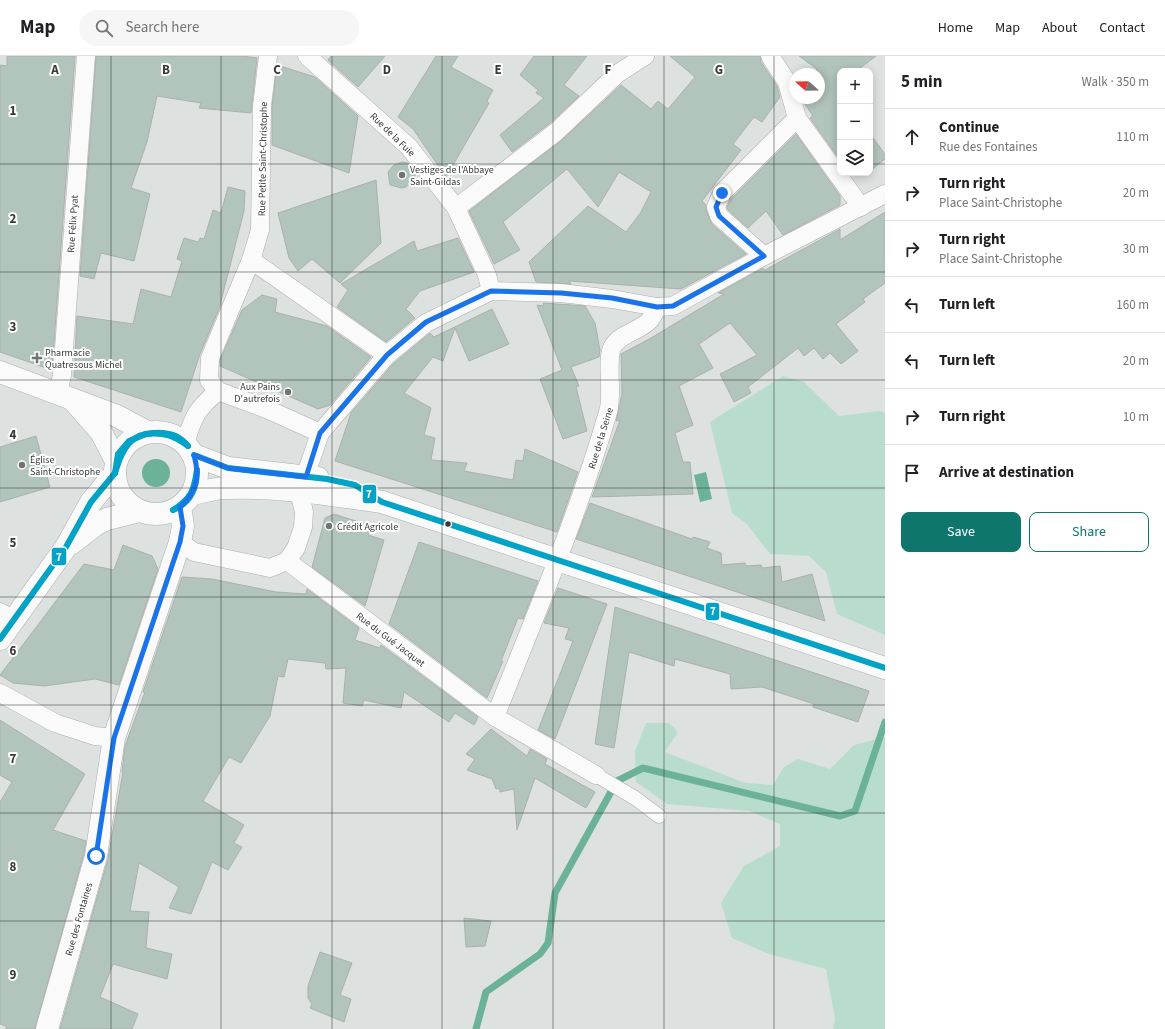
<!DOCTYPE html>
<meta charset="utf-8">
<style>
:root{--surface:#fff;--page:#f6f6f6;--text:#202124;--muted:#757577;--line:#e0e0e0;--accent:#0f766e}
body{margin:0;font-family:"Source Sans 3",sans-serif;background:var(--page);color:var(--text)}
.controls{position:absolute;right:12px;top:12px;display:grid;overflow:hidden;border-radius:8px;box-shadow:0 2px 10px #0003}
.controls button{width:36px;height:36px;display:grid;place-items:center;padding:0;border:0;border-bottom:1px solid var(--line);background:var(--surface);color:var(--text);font:20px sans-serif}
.compass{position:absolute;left:789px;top:12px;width:36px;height:36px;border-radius:50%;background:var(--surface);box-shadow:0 2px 10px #0003;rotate:290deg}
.stop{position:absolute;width:12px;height:12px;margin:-9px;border:3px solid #1a73e8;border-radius:50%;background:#fff}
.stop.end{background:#1a73e8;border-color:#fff;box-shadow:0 1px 4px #0008}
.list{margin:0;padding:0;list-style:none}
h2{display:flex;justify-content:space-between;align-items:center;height:52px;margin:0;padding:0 16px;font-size:17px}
h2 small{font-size:13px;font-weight:400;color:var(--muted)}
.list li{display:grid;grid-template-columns:26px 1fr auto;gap:12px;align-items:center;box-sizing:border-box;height:56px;padding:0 16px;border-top:1px solid var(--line)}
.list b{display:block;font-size:15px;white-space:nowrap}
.list p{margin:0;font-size:13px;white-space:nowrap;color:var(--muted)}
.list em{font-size:13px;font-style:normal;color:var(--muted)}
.actions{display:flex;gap:8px;padding:12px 16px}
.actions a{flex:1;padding:9px 0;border:1px solid var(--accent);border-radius:8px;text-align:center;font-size:14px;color:var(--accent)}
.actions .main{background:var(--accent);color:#fff}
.icon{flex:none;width:22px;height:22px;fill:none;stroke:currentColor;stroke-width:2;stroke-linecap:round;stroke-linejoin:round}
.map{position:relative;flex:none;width:885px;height:973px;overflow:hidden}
header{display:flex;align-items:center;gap:24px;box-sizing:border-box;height:56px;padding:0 20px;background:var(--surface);border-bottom:1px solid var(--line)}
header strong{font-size:19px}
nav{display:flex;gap:22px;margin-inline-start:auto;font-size:14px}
.search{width:280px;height:36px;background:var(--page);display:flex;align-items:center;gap:10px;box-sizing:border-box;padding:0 14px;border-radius:22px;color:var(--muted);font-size:15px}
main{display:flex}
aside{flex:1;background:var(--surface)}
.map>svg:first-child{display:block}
</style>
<header>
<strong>Map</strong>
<div class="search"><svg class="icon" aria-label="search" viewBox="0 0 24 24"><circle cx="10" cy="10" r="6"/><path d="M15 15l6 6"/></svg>Search here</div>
<nav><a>Home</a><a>Map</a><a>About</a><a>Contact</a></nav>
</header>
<main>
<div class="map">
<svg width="885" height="973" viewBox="0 0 885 973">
<rect width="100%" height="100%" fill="#dde1df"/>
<g fill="#b9ddcc">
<path d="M783 320 804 326 839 360 880 355 885 357V579L837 558 826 516 809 500 770 498 747 468 732 457 710 366Z"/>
<path d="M646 667H669L678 676 665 696 745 727 773 729 784 711 798 703 830 713 854 689 885 681V973H833L835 963 826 913 769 898 732 882 721 847 744 810 780 790V768L749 755 667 748 636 726 635 695Z"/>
</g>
<g fill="#6cb298">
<circle cx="156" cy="417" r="14"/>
<path d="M706 416 712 443 700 446 694 419Z"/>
</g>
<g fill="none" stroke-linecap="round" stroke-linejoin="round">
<path stroke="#6cb298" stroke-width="7" d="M476 973 486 936 540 898 548 887 555 837 617 725 643 712 840 760 855 755 885 666"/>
</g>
<g fill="#b1c5bc" stroke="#adb0ae">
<path d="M7 0H75L52 314 0 296V9L7 10Z"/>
<path d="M96 0H242L257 2 251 57 199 52 201 47 157 40 147 86 131 132 150 138 134 205 101 197 94 223 80 220Z"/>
<path d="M331 0H385L358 31 328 4Z"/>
<path d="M436 0H458L451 11 493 34 487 45 489 47 446 121 413 73 398 61Z"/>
<path d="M534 0H587L564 29 579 40 549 68 512 96 500 79 544 42 536 37 538 34 520 19Z"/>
<path d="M670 0H760L761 6 777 30 780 41 762 66 754 61 733 88 741 94 702 145 706 149V154L712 168 746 198 681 233 569 225 571 228 536 226 529 206 588 150 626 176 641 156 651 136 619 116 598 151 567 113 503 166 520 194 494 208 469 155 562 84 621 29 651 53 658 45 668 53 695 21Z"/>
<path d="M799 0H876L856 15H840V104L810 62 813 60 803 45 802 42H819V18H812L817 13Z"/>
<path d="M277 9 315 21 358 60 349 117 272 89V51Z"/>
<path d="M796 78 840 140V149L783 179 766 155 748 172 728 154 727 151 731 143Z"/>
<path d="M870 78 885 98V103L870 115Z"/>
<path d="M402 106 408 107 416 117 413 125 406 131 402 132 390 129 388 116 394 109Z"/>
<path d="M376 124 381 187 340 227 312 203 298 215 289 202 278 157Z"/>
<path d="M228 131 245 135 244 155 219 253 200 298 181 356 74 321 77 260 133 268 141 233 171 241 182 205 177 203 184 182 198 186 200 182 204 183 213 154 221 157Z"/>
<path d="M885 156V227L863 243 865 246 836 268 858 295 841 308 830 297 823 303 814 292 804 300 798 292 748 331 751 337 734 346 720 318 757 299 730 267 699 288 713 312 679 330 693 369 675 377 683 406H690L693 438 592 441 620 364 616 365 622 338 621 298 651 282 724 238 718 237 763 212 765 214 840 173V184Z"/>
<path d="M458 182 474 216 420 235 406 253 415 262 386 286 337 251 348 234 341 228 414 185 417 195Z"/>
<path d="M262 239 277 243 275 256 327 270 371 301 330 349 318 353 220 310V304L242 254Z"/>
<path d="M543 247 585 250 595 267 600 294 599 301 571 311 579 330 576 331 587 375 563 383 540 323 562 314 537 249 544 250Z"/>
<path d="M492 253 509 288 469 305 455 272 443 305 433 301 404 337 431 352 424 379 435 382 431 404 467 407 464 415 513 424 516 404 523 405 525 393 578 416 557 476 335 405 351 357 394 307 430 277 434 281Z"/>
<path d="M36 380 50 431 0 446V391Z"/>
<path d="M590 447 692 483 693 481 710 486 707 492 721 497 722 509 745 507 746 510 761 509 762 512 780 510 782 526 812 518 825 565 576 483Z"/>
<path d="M334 458 371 470 368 479 384 484 365 550 312 511 325 462Z"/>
<path d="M419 486 538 525 523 563 518 562 501 605H503L487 642 389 568Z"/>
<path d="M123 489 152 500 158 513 119 629 95 623 44 630 13 627 0 619 84 508 114 514Z"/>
<path d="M182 521 212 523 276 536 306 538 307 533 359 572 355 584 380 592 381 589 478 661 474 669 455 657 449 666 404 636 401 652 364 644 362 650 343 647 346 612 326 613 325 607 288 603 284 621 278 620 270 660 241 707 229 701 203 745 244 769 234 787 242 791 228 814 212 806 191 858 169 852 179 831 139 807 130 855 149 856 146 892 172 898 167 923 113 908 100 941 138 958 132 973H60L108 803 123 716H122L125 690 145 636H143Z"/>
<path d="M558 532 607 548 555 683 538 674 573 585 565 583 569 572 544 567Z"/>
<path d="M615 551 869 635 858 666 813 651 814 648 762 631 731 633 730 618 675 603 674 610 629 596 614 692 595 688Z"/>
<path d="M0 664 85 718 53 774 86 785 84 797 35 973H6V970L0 968V746L12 726 0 719Z"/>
<path d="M491 673 527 700 530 693 547 703 545 708 595 736 586 752 535 722 517 774 514 733 500 736 499 732 496 733 492 723 467 714 475 703 466 698Z"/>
<path d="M464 862 491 865 485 890 466 891Z"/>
<path d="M320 896 352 907 340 939 351 943 344 966 310 952 312 948 308 942V930Z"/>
</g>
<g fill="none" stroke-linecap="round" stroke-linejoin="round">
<defs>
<path id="pedestrian" d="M596 719 635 742 659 760"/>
<g id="minor">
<path d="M268 0 262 50 260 174 251 204 210 302 209 324 218 335 269 354 320 377"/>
<path d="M307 0 409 91 456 152 487 219 491 235"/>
<path d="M770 0 787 26 797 62 861 151"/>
<path d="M456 152 556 76 617 18 645 0"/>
<path d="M764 200 719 160 716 151 722 137 797 62"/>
<path d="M251 204 387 299"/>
<path d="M58 337 62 319 86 0"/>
<path d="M185 387C194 359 196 354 218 335"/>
<path d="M305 421 320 377 387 299 426 267 491 235 561 237 612 243 657 251 673 250 764 200 885 138"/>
<path d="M180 486 194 496 270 512 287 505 296 492 303 471 304 456 299 435"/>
<path d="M287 505 495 661 596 719"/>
<path d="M0 556 14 564"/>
<path d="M0 637 55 667 95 680 114 682"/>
<path d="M495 661C535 560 578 460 608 356 614 339 605 302 613 290 621 277 640 275 650 264 653 261 655 255 657 251"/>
</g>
<path id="tertiary" d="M47 973 96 800 114 682 180 486 183 470 180 451"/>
<g id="secondary">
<path d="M0 316 117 360 147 376"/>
<path d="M73 344 101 376 116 405"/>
<circle cx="156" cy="417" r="41"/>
<path d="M194 399 228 412 318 422"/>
<path d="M192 438C203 436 215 432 226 432 278 430 330 439 382 446L885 612"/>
<path d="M72 487 95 469 107 463 139 455"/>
<path d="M0 583 66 491 91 446 115 417"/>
</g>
</defs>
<use href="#pedestrian" stroke="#acafae" stroke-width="15"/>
<use href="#minor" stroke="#acafae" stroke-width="19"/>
<use href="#tertiary" stroke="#acafae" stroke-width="23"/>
<use href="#secondary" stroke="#acafae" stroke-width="23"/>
<use href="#pedestrian" stroke="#fafafa" stroke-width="14"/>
<use href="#minor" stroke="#fafafa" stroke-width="18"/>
<use href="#tertiary" stroke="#fafafa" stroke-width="22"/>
<use href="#secondary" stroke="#fafafa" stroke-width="22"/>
<defs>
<g id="bus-1">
<path d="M146 378C162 375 178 377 188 390"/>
<path d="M146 378C164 376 174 380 188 390"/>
<path d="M194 399 228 412 327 423 355 429 382 446 885 612"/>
<path d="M115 417 118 398 129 385 146 378"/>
<path d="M115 417C120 400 127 381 146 378"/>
<path d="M173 454C191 442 194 435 197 414"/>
<path d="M173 454C191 447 197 432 197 414"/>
<path d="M0 583 66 491 91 446 115 417"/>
</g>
</defs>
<use href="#bus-1" stroke="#fff" stroke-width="9"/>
<use href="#bus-1" stroke="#03a3c7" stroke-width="6"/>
</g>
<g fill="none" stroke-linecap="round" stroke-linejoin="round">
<path stroke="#1a73e8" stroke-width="5" d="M96 800 114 682 180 486 183 470 180 451C197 436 200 420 194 399L228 412 306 421 320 377 387 299 426 266 491 235 561 237 612 242 657 251 673 250 764 200 719 160 716 151 722 137"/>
</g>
<path fill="none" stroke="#383a39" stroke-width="1" stroke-opacity="0.55" d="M111 0V973M221 0V973M332 0V973M442 0V973M553 0V973M664 0V973M774 0V973M0 108H840M870 108H885M0 216H885M0 324H885M0 432H885M0 541H885M0 649H885M0 757H885M0 865H885"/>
<g fill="#727473" stroke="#fff" stroke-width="1.5">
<circle cx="402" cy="119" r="4"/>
<path d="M35 296h4v4h4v4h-4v4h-4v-4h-4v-4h4z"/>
<circle cx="288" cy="336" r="4"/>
<circle cx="22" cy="409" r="4"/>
<circle cx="329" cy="470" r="4"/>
</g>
<circle fill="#383a39" stroke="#fff" stroke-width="1.5" cx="448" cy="468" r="3.5"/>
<g text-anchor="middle" stroke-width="4" stroke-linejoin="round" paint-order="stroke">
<g font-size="10" fill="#383a39" stroke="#fff">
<text transform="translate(393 78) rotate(44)" y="4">Rue de la Fuie</text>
<text transform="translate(262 103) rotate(-89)" y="4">Rue Petite Saint-Christophe</text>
<text transform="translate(72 168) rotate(-86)" y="4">Rue Félix Pyat</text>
<text transform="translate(600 382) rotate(-73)" y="4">Rue de la Seine</text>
<text transform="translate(391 583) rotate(37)" y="4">Rue du Gué Jacquet</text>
<text transform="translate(78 863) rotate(-74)" y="4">Rue des Fontaines</text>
</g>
<g font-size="10" fill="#383a39" stroke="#fff" text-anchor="start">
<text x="410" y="117">Vestiges de l'Abbaye<tspan x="410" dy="12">Saint-Gildas</tspan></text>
<text x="45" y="300">Pharmacie<tspan x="45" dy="12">Quatresous Michel</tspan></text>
<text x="280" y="334" text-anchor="end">Aux Pains<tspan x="280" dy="12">D'autrefois</tspan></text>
<text x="30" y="407">Église<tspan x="30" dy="12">Saint-Christophe</tspan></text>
<text x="337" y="474">Crédit Agricole</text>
</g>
</g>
<g font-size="13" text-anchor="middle" font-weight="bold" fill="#383a39" stroke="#fff" stroke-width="4" stroke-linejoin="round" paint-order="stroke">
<text x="55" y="18">A</text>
<text x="166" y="18">B</text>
<text x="277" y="18">C</text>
<text x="387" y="18">D</text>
<text x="498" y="18">E</text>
<text x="608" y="18">F</text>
<text x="719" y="18">G</text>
<text x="13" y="59">1</text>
<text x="13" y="167">2</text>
<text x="13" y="275">3</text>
<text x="13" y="383">4</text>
<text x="13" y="491">5</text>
<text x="13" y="599">6</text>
<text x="13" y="707">7</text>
<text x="13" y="815">8</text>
<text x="13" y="923">9</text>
</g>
<g stroke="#fff" stroke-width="1.5">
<rect x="362" y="428" width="15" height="20" rx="4" fill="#03a3c7"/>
<rect x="51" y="491" width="16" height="19" rx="4" fill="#03a3c7"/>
<rect x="705" y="546" width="15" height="19" rx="4" fill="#03a3c7"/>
</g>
<g font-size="11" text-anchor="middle" font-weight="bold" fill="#fff">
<text x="369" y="442">7</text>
<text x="59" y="505">7</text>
<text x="713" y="559">7</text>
</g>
</svg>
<div class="controls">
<button>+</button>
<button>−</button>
<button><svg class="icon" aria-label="layers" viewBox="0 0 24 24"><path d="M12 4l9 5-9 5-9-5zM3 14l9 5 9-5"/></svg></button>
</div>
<svg class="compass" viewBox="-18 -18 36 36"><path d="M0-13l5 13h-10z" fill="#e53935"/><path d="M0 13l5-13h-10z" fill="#757577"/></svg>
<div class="stop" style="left:96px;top:800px"></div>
<div class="stop end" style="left:722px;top:137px"></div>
</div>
<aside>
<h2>5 min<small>Walk · 350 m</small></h2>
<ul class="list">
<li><svg class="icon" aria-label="ahead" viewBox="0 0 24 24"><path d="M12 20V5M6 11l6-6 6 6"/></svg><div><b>Continue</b><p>Rue des Fontaines</p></div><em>110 m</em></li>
<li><svg class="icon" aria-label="right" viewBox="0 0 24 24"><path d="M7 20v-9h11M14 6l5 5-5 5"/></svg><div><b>Turn right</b><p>Place Saint-Christophe</p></div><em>20 m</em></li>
<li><svg class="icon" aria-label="right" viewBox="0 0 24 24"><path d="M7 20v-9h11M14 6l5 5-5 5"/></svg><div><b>Turn right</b><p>Place Saint-Christophe</p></div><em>30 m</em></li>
<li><svg class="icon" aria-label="left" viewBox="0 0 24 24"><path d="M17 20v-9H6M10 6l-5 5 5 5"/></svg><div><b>Turn left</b></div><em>160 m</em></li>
<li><svg class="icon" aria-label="left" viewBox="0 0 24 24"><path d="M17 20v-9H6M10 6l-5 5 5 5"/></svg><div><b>Turn left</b></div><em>20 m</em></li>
<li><svg class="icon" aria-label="right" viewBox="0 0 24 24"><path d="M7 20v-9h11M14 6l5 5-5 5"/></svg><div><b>Turn right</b></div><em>10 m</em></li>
<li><svg class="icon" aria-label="arrive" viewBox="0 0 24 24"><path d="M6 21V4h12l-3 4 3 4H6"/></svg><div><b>Arrive at destination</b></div></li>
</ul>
<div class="actions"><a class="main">Save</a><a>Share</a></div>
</aside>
</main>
